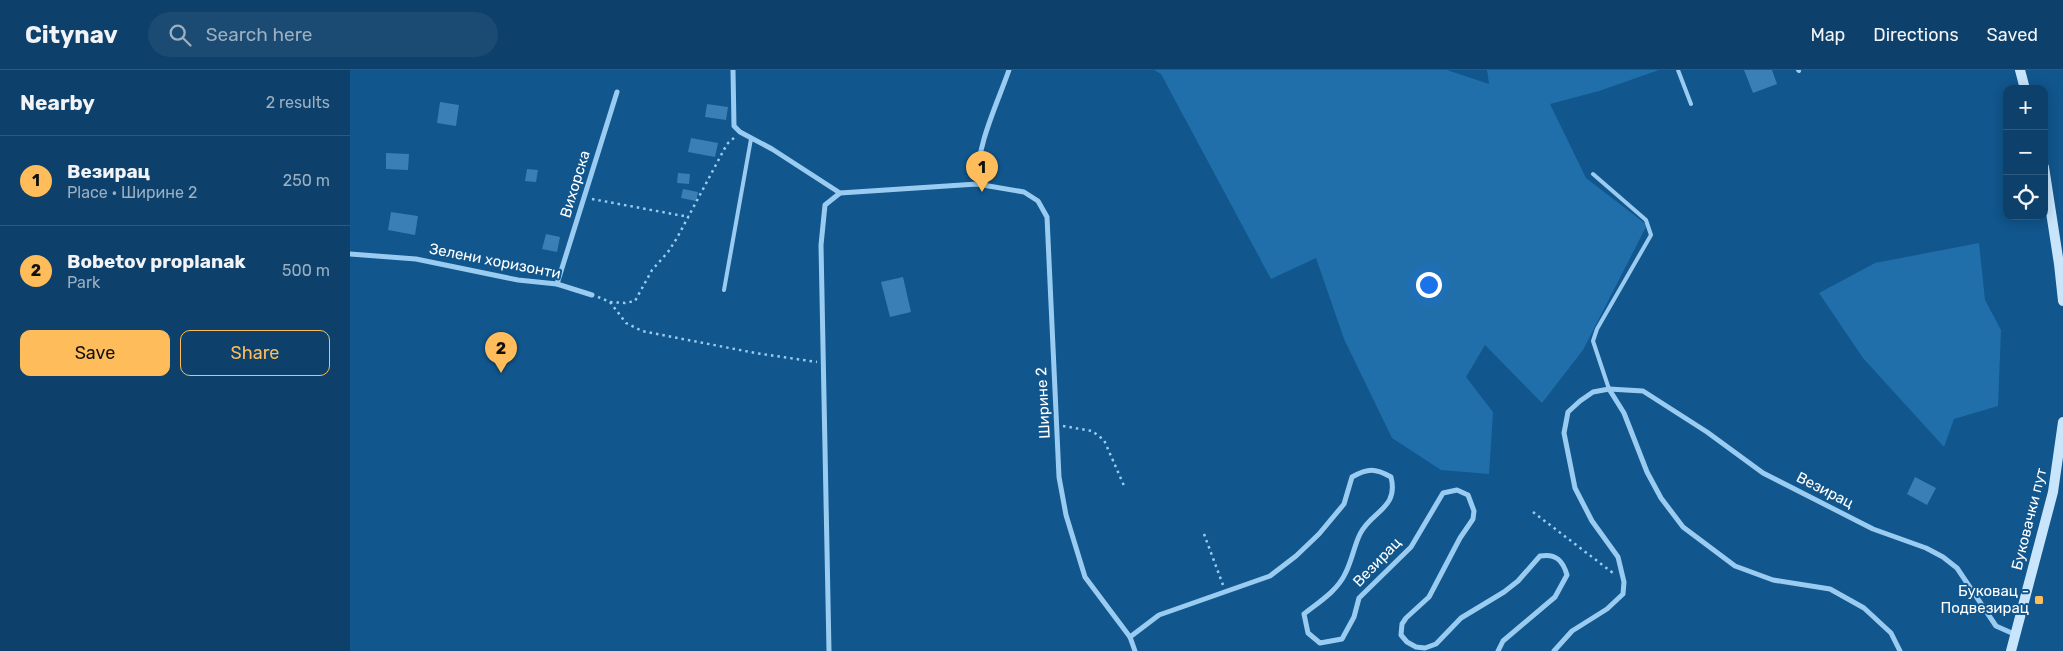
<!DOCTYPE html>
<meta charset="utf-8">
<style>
:root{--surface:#0d406a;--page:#1b4b72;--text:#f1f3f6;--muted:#9aafc1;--line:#2d597e;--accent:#ffbc5a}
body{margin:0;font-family:Rubik,sans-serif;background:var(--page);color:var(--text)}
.controls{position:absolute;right:15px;top:15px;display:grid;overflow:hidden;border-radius:10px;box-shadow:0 2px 12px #0003}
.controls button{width:45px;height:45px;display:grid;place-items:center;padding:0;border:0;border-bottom:1px solid var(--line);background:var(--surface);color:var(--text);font:25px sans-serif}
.you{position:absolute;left:1078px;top:214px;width:18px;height:18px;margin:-12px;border:4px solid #fff;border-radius:50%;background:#1a73e8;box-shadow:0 0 0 8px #1a73e833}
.badge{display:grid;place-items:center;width:32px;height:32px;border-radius:50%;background:var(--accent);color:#111;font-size:16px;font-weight:700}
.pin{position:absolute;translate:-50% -41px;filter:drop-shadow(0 1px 2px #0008)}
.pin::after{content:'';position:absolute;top:26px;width:18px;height:15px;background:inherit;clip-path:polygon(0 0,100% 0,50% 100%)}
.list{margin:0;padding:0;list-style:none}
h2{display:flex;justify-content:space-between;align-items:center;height:65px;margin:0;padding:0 20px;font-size:21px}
h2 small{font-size:16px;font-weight:400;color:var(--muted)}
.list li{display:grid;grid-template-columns:32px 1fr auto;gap:15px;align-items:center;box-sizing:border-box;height:90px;padding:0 20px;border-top:1px solid var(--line)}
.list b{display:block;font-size:19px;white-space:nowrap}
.list p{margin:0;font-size:16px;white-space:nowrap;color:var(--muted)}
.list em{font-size:16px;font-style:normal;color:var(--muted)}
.actions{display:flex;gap:10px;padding:15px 20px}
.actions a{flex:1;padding:11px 0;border:1px solid var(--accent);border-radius:10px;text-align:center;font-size:18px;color:var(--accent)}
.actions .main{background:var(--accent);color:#111}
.icon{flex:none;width:28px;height:28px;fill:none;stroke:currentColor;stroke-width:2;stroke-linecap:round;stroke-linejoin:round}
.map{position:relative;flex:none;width:1713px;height:581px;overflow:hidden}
header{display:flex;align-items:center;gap:30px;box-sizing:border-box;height:70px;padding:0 25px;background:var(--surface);border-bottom:1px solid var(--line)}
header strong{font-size:24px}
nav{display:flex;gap:28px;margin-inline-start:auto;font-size:18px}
.search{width:350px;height:45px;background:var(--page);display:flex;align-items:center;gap:12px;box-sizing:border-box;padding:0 18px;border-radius:28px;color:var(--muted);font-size:19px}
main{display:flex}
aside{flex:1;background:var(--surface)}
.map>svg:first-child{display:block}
</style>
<header>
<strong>Citynav</strong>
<div class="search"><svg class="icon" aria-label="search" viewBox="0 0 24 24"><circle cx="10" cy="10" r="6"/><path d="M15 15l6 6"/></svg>Search here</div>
<nav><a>Map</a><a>Directions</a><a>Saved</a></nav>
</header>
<main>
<aside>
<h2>Nearby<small>2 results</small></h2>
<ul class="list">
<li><span class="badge">1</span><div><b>Везирац</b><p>Place · Ширине 2</p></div><em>250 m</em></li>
<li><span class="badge">2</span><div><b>Bobetov proplanak</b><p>Park</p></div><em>500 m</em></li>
</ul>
<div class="actions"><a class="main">Save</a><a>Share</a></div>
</aside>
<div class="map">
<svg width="1713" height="581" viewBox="0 0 1713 581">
<rect width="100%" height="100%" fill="#11568d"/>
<g fill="#206fab">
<path d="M804 0H1097L1139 14 1137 0H1309L1249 21 1200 34 1236 108 1297 155 1233 280 1192 333 1135 275 1116 307 1143 342 1139 404 1091 400 1042 368 994 269 966 188 921 209 811 4Z"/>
<path d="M1629 173 1635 230 1651 260 1648 336 1604 349 1594 377 1513 288 1469 223 1525 193Z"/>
</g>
<g fill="#3a80b7">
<path d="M1394 0H1422L1427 14 1403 23Z"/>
<path d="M90 32 109 35 106 56 87 53Z"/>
<path d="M357 34 378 37 376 50 355 47Z"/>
<path d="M341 68 368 73 365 87 338 82Z"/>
<path d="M36 83 59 84 58 100 36 99Z"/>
<path d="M177 99 188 100 186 112 175 111Z"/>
<path d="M328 103 340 104 339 114 327 113Z"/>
<path d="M333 119 348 122 346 131 331 128Z"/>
<path d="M41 142 68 146 65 165 38 160Z"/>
<path d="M196 164 210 167 207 182 192 179Z"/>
<path d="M553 207 561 242 540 247 531 212Z"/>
<path d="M1565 407 1586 418 1577 435 1557 424Z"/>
</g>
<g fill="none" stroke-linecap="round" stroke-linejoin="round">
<g stroke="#9accf2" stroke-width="2.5" stroke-dasharray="2.5 4" stroke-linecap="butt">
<path d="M242 129 339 147"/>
<path d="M248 227 260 232 276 253 292 261 405 283 467 292"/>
<path d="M260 232 275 233 285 231 302 200 318 182 327 168 377 74 385 67"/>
<path d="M713 356 742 361 754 370 775 418"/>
<path d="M1183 442 1263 503"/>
<path d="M854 464 873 515"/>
</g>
<g stroke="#9accf2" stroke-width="4">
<path d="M1328 0 1341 34"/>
<path d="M1448 0 1449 1"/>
<path d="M1243 104 1296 150 1301 165 1247 259 1243 271 1259 319"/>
<path d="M374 220 401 69"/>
</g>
<g stroke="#9accf2" stroke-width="5">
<path d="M383 0 384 56 390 62 422 79 490 123"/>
<path d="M627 114C627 74 646 37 659 0"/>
<path d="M0 184 66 189 168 210 207 214 242 225"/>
<path d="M207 214 267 22"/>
<path d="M1259 319 1274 343 1297 402 1311 428 1333 457 1385 496 1423 510 1480 519 1514 538 1541 563 1550 581"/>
<path d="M780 567 809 545 920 506 946 486 969 464 994 434 1002 407C1018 398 1025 398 1041 407 1049 439 1021 441 1010 464 1004 476 1002 491 995 504 987 521 969 532 954 544L958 563 970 573 992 569 1004 547 1009 528 1061 477 1093 423 1107 420 1118 425 1124 441 1123 449 1110 468 1079 527 1056 548 1052 554 1051 565 1057 572 1066 577 1075 578 1086 574 1111 548 1154 522 1168 511 1190 486C1206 483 1213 491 1217 505L1205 527 1153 571 1148 581"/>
<path d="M479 581 471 175 475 135 490 123 627 114 674 122 688 131 697 147 709 407 716 445 735 507 780 567 785 581"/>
<path d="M1204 581 1222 561 1257 539 1273 524 1274 512 1268 487 1242 451 1225 418 1214 363 1218 342 1230 331 1243 322 1259 319 1293 321 1357 362 1413 403 1523 459 1576 478 1593 487 1607 498 1646 556 1664 564"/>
</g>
<g stroke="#c8e5fc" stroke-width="10">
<path d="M1670 0 1675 19"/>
<path d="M1694 97 1709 194 1713 231"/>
<path d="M1661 581 1703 422 1713 352"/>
</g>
</g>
<rect fill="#ffbc5a" stroke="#11568d" stroke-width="2" x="1684" y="525" width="10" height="10" rx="2.5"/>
<g text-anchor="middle" stroke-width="4" stroke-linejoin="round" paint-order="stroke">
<g font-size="15" fill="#fff" stroke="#11568d">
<text transform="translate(225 114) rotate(-73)" y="5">Вихорска</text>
<text transform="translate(145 191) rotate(11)" y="5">Зелени хоризонти</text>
<text transform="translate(693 333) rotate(-93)" y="5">Ширине 2</text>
<text transform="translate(1475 420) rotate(27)" y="5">Везирац</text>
<text transform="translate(1679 449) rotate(-76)" y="5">Буковачки пут</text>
<text transform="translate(1027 492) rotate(-46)" y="5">Везирац</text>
</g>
<g font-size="15" fill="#fff" stroke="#11568d" text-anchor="end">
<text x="1679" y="526">Буковац -<tspan x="1679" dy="17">Подвезирац</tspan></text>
</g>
</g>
</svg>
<div class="controls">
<button>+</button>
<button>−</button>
<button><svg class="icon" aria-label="locate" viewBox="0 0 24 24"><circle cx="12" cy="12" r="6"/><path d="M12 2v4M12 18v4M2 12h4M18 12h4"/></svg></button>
</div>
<div class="you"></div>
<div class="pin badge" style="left:632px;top:122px">1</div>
<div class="pin badge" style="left:151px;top:303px">2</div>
</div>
</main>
